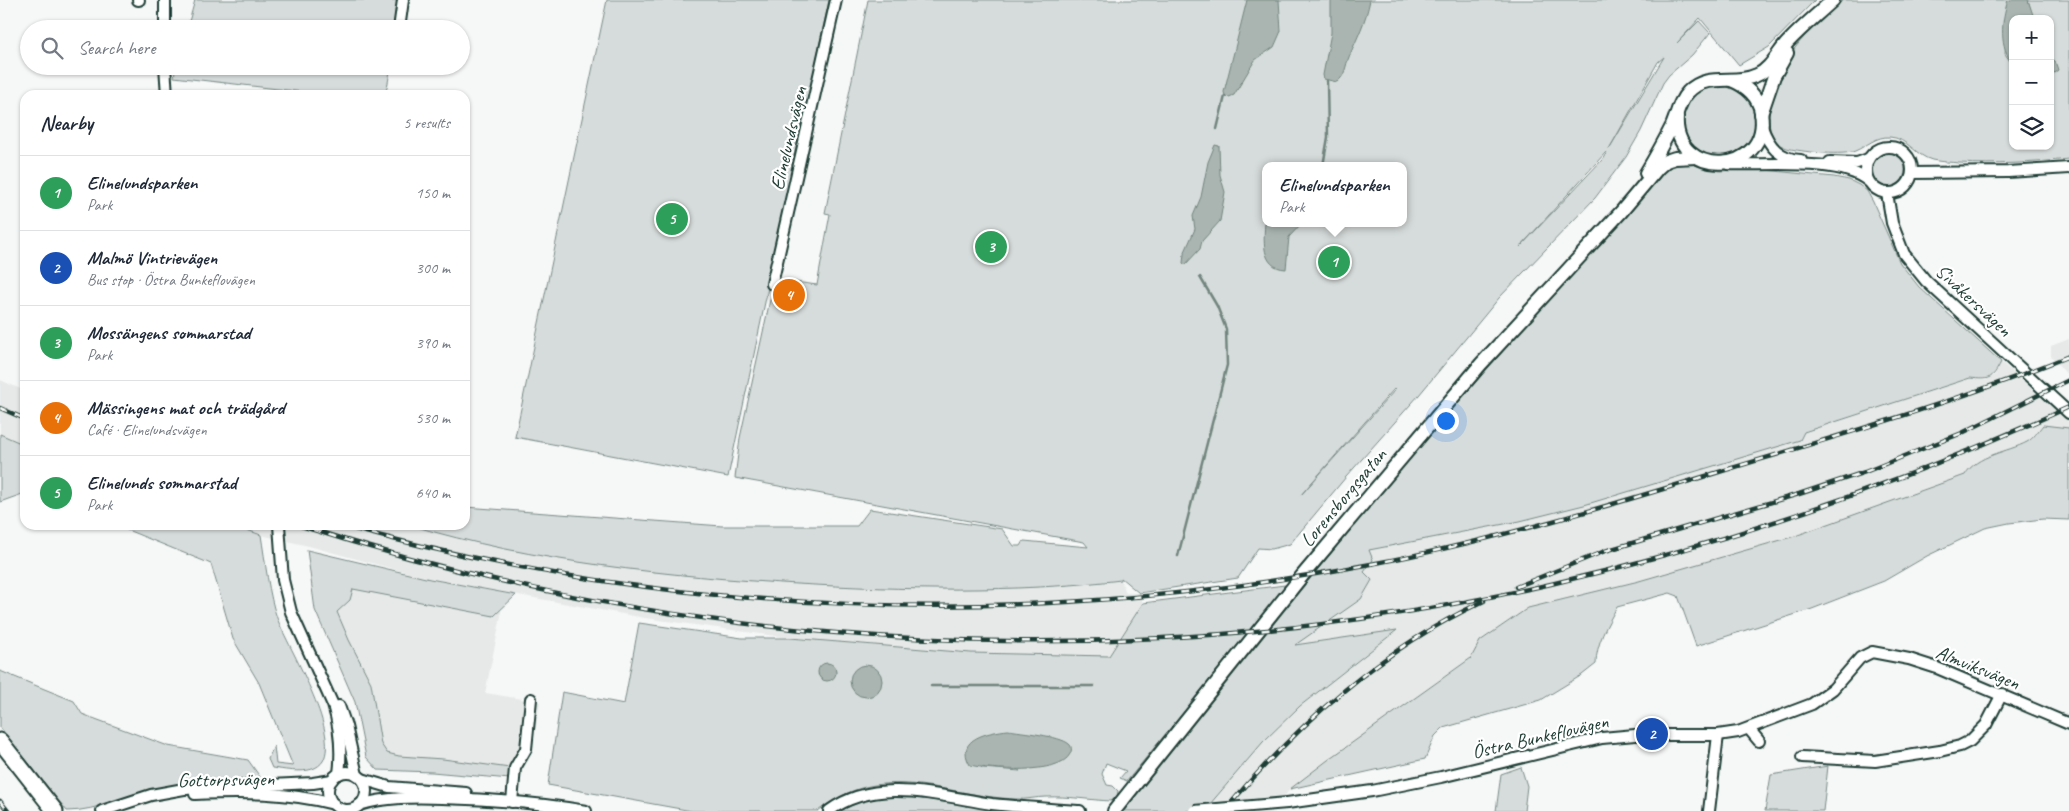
<!DOCTYPE html>
<meta charset="utf-8">
<style>
:root{--surface:#fff;--page:#f2f2f3;--text:#1f2937;--muted:#747a83;--line:#e0e1e3;--accent:#111827}
body{margin:0;font-family:Caveat,sans-serif;background:var(--page);color:var(--text)}
.controls{position:absolute;right:15px;top:15px;display:grid;overflow:hidden;border-radius:10px;box-shadow:0 1px 4px #0004}
.controls button{width:45px;height:45px;display:grid;place-items:center;padding:0;border:0;border-bottom:1px solid var(--line);background:var(--surface);color:var(--text);font:25px sans-serif}
.you{position:absolute;left:1445px;top:420px;width:18px;height:18px;margin:-12px;border:4px solid #fff;border-radius:50%;background:#1a73e8;box-shadow:0 0 0 8px #1a73e833}
.badge{display:grid;place-items:center;width:32px;height:32px;border-radius:50%;background:var(--accent);color:#fff;font-size:16px;font-weight:700}
.pin{position:absolute;translate:-50% -50%;border:2px solid #fff;box-shadow:0 1px 5px #0006}
.popup{position:absolute;left:1262px;top:162px;width:145px;height:65px;box-sizing:border-box;display:grid;place-content:center;border-radius:10px;background:var(--surface);filter:drop-shadow(0 1px 4px #0005);font-size:16px;white-space:nowrap;color:var(--muted)}
.popup b{font-size:19px;color:var(--text)}
.popup::after{content:'';position:absolute;left:50%;top:100%;margin-left:-10px;border:10px solid transparent;border-top-color:var(--surface)}
.list{margin:0;padding:0;list-style:none}
h2{display:flex;justify-content:space-between;align-items:center;height:65px;margin:0;padding:0 20px;font-size:21px}
h2 small{font-size:16px;font-weight:400;color:var(--muted)}
.list li{display:grid;grid-template-columns:32px 1fr auto;gap:15px;align-items:center;box-sizing:border-box;height:75px;padding:0 20px;border-top:1px solid var(--line)}
.list b{display:block;font-size:19px;white-space:nowrap}
.list p{margin:0;font-size:16px;white-space:nowrap;color:var(--muted)}
.list em{font-size:16px;font-style:normal;color:var(--muted)}
.icon{flex:none;width:28px;height:28px;fill:none;stroke:currentColor;stroke-width:2;stroke-linecap:round;stroke-linejoin:round}
.map{position:relative;flex:none;width:2069px;height:811px;overflow:hidden}
.search{position:absolute;background:var(--surface);box-shadow:0 1px 4px #0004;left:20px;top:20px;width:450px;height:55px;display:flex;align-items:center;gap:12px;box-sizing:border-box;padding:0 18px;border-radius:28px;color:var(--muted);font-size:19px}
.panel{position:absolute;background:var(--surface);box-shadow:0 1px 4px #0004;left:20px;top:90px;width:450px;height:440px;border-radius:15px}
.map>svg:first-child{display:block}
</style>
<div class="map">
<svg width="2069" height="811" viewBox="0 0 2069 811">
<rect width="100%" height="100%" fill="#f6f7f7"/>
<filter id="ink" filterUnits="userSpaceOnUse"><feTurbulence type="fractalNoise" baseFrequency=".02" numOctaves="2"/><feDisplacementMap in="SourceGraphic" scale="10" xChannelSelector="R" yChannelSelector="G"/><feConvolveMatrix kernelMatrix="1 2 1 2 8 2 1 2 1" color-interpolation-filters="sRGB"/></filter>
<g filter="url(#ink)">
<g fill="#e6e9e8">
<path d="M2069 339V377L2051 356V346Z"/>
<path d="M2001 362 2069 421V428L2043 426 2029 441 1985 459 1965 475 1795 536 1639 581 1528 608 1480 641 1471 658 1290 789 1273 811H1204L1263 742 1300 706 1395 631 1294 646 1364 572 1369 550 1520 521 1800 440 1804 432 1970 378 1986 380 1995 375Z"/>
<path d="M0 380 25 391V445L0 434Z"/>
<path d="M233 525H410L431 531 537 554 769 582 849 587 957 588 1089 584 1121 580 1126 593H1139L1143 603 1109 656 971 653 790 638 645 618 430 579 309 546 261 535Z"/>
<path d="M331 568 501 605V616L485 693 540 702 533 744 519 772 403 762 385 756 339 639Z"/>
</g>
<g fill="#d6dcdb" stroke="#7a8c88" fill-rule="evenodd">
<path d="M195 0H402L397 29H187Z"/>
<path d="M607 0H829L728 477 515 437Z"/>
<path d="M868 0H1815L1769 47 1739 65 1700 18 1677 43 1699 21 1710 33 1692 55 1669 75 1663 83 1641 131 1626 157 1595 198 1499 298 1419 395 1346 477 1290 544 1272 549 1258 548 1238 578 1139 593 1121 578V580C1015 593 902 590 797 584 668 576 533 562 410 525H465V507L722 526H857L870 509 1002 529 1014 546H1021L1024 541 1088 547 1084 542 735 478 740 438 770 300 781 280 817 285 830 214 825 213ZM1664 57 1609 149 1658 62ZM1607 152 1602 160 1520 247 1606 152ZM1265 166H1403V223H1265ZM1394 389 1395 390 1301 495 1306 489Z"/>
<path d="M1843 0H2008L2005 54 2013 65V146H2050V76L2055 61 2050 58V19H2033L2028 0H2069V159C2032 163 1995 165 1959 163 1950 162 1941 162 1932 160 1916 156 1907 138 1890 137 1876 136 1867 146 1855 151 1843 156 1805 152 1791 149 1748 141 1779 70 1795 48 1808 30 1827 15 1843 0Z"/>
<path d="M176 66H391L387 88 383 95H330L174 77Z"/>
<circle cx="1719" cy="121" r="37"/>
<circle cx="1888" cy="170" r="17"/>
<path d="M1686 162 1701 167 1720 171 1754 169 1834 177 1849 180 1859 185 1867 191 1873 202 1900 263 1919 287 2001 362C1992 380 1989 380 1970 378L1804 432 1800 440 1584 505 1520 521 1369 550 1373 560 1364 572 1372 580 1361 599 1295 645 1397 630 1300 706 1263 742 1204 811H1124L1300 591 1420 445 1656 178 1671 164Z"/>
<path d="M2043 425 2069 428V520L2043 519 2009 523 1985 528 1927 556 1884 581 1812 609 1696 646 1678 596 1670 593 1617 607C1607 625 1596 644 1596 664L1582 675 1541 700 1443 728 1435 736 1425 759 1290 789 1328 760 1471 658 1480 641 1528 608 1639 581 1795 536 1965 475C1976 455 2008 452 2027 442 2033 439 2038 431 2043 425Z"/>
<path d="M0 434 25 445V493L0 502Z"/>
<path d="M115 525H233L261 535C265 560 269 596 277 618 289 649 340 731 323 761 313 776 288 770 272 768L268 759 274 746 276 764 293 766 259 683 233 639 211 564Z"/>
<path d="M307 550 430 579 516 595 494 616 353 589 350 600 337 612 349 640 371 683 381 744 387 753 399 756 443 759 510 768V779L432 772 378 770 366 757 355 702 315 610Z"/>
<path d="M1285 585 1280 594 1127 781 1120 778 1126 771 1106 763 1102 774 1107 785 1113 786 1118 791 1117 797 1111 801C1090 800 1068 796 1046 797 1036 797 1026 800 1016 799 943 796 883 759 818 811H692L548 785 562 692 624 704 639 623 742 638H790L971 653 1109 656 1143 603ZM827 663C833 665 835 668 836 674L830 680C824 681 821 680 818 674ZM972 741 1020 771 982 768 967 750Z"/>
<path d="M0 671 74 701 82 714 168 746 248 760 263 781C251 784 237 781 225 782 203 783 181 786 160 789 128 794 99 811 67 811L0 727Z"/>
<path d="M1828 766 1823 811H1765L1771 775Z"/>
<path d="M1521 767 1527 786 1524 811H1496L1501 774Z"/>
<path d="M894 795 1014 811H840L868 798Z"/>
</g>
<g fill="#aab5b1" stroke="#72857f">
<path d="M1247 0H1279L1281 31 1274 47 1255 60 1234 95 1229 97 1225 96 1224 92Z"/>
<path d="M1331 0H1370C1366 21 1357 38 1349 57 1345 66 1346 75 1337 82L1324 79 1323 75 1331 33Z"/>
<path d="M2008 0H2028L2034 18 2013 19V65C1999 45 2001 23 2008 0Z"/>
<path d="M2050 58 2055 61 2058 70 2050 76Z"/>
<path d="M1215 145 1219 146 1220 175 1225 192 1220 221 1202 241 1200 249 1185 265 1183 263 1184 254 1195 229 1193 216 1201 197 1208 162Z"/>
<path d="M1265 221V223H1302L1289 237 1286 269C1260 268 1264 239 1265 221Z"/>
<circle cx="827" cy="672" r="9"/>
<circle cx="866" cy="681" r="16"/>
<path d="M1008 730C1021 732 1060 736 1069 744 1072 746 1072 751 1070 754 1060 775 989 770 970 765 954 738 990 732 1008 730Z"/>
</g>
<g fill="none" stroke-linecap="round" stroke-linejoin="round">
<g stroke="#72857f" stroke-width="2.5">
<path d="M1217 129 1225 96"/>
<path d="M1323 166 1328 137 1327 81"/>
<path d="M1178 556 1227 365 1226 329 1217 306 1200 277"/>
<path d="M931 686H1094"/>
</g>
<defs>
<g id="minor">
<path d="M138 0H139"/>
<path d="M165 29V0"/>
<path d="M399 29 403 0"/>
<path d="M165 66 167 95"/>
<path d="M1762 127C1769 146 1779 159 1801 160"/>
<circle cx="1889" cy="170" r="23"/>
<path d="M1830 162 1857 163 1868 159"/>
<path d="M1728 164C1764 166 1840 157 1868 181"/>
<path d="M1912 173 2008 172 2069 168"/>
<path d="M1887 193 1892 223 1904 254 1926 281 2069 413"/>
<path d="M772 284 836 0"/>
<path d="M279 525 283 580 291 612 333 705C340 728 342 750 339 774"/>
<path d="M339 706 346 726 357 775"/>
<path d="M1749 729 1759 741"/>
<path d="M1802 757 1875 761 1940 751 1960 746 1970 741 1986 725 2002 694"/>
<circle cx="347" cy="791" r="19"/>
<path d="M362 779 389 787 466 793"/>
<path d="M195 794C242 792 289 792 334 804"/>
<path d="M512 802 515 768 526 749 531 699"/>
<path d="M1287 803 1372 791 1441 777 1602 738 1635 735H1718L1738 732 1812 704 1833 689 1860 658 1872 652 1909 659 1937 668 2069 724"/>
<path d="M359 805C386 797 414 797 442 798 491 799 539 803 586 811"/>
<path d="M102 811 151 795 184 789 313 783 332 780"/>
<path d="M829 811C877 776 938 796 992 804 1021 807 1051 809 1080 811"/>
<path d="M1709 811 1718 735"/>
</g>
<g id="major">
<path d="M1761 114 1774 76 1787 53"/>
<path d="M1677 116C1672 181 1772 177 1761 112 1758 95 1746 86 1731 80"/>
<path d="M1646 173C1655 158 1664 142 1672 126 1677 115 1679 101 1688 92 1708 71 1734 86 1757 75 1771 69 1778 52 1788 42 1802 27 1818 14 1833 0"/>
<path d="M1114 811 1302 576 1481 364 1621 212 1658 168 1666 161 1675 158 1696 157"/>
</g>
<path id="highway" d="M0 741 55 811"/>
</defs>
<use href="#minor" stroke="#1f3d34" stroke-width="14"/>
<use href="#major" stroke="#1f3d34" stroke-width="16"/>
<use href="#highway" stroke="#1f3d34" stroke-width="19"/>
<use href="#minor" stroke="#fff" stroke-width="10"/>
<use href="#major" stroke="#fff" stroke-width="12"/>
<use href="#highway" stroke="#fff" stroke-width="15"/>
<defs>
<g id="rail">
<path d="M0 408 25 419"/>
<path d="M298 525C700 655 1138 678 1551 584 1729 543 1902 483 2069 407"/>
<path d="M340 525C675 618 1029 630 1371 564 1493 541 1612 505 1732 468 1845 434 1959 401 2069 356"/>
<path d="M1516 587 1605 551 1799 494 1865 472 1962 433 2069 380"/>
<path d="M0 801 8 811"/>
<path d="M1224 811C1297 725 1381 649 1484 601"/>
</g>
</defs>
<use href="#rail" stroke="#1f3d34" stroke-width="4.5"/>
<use href="#rail" stroke="#fff" stroke-width="2.5" stroke-dasharray="8" stroke-linecap="butt"/>
<defs>
<path id="minor-bridge" d="M1194 811 1287 803"/>
</defs>
<use href="#minor-bridge" stroke="#1f3d34" stroke-width="14" stroke-linecap="butt"/>
<use href="#minor-bridge" stroke="#fff" stroke-width="10"/>
</g>
</g>
<g text-anchor="middle" stroke-width="4.5" stroke-linejoin="round" paint-order="stroke">
<g font-size="20" fill="#1f3d34" stroke="#fff">
<text transform="translate(788 138) rotate(-77)" y="7">Elinelundsvägen</text>
<text transform="translate(1974 300) rotate(43)" y="7">Sivåkersvägen</text>
<text transform="translate(1343 497) rotate(-50)" y="7">Lorensborgsgatan</text>
<text transform="translate(1978 667) rotate(22)" y="7">Almviksvägen</text>
<text transform="translate(1540 736) rotate(-13)" y="7">Östra Bunkeflovägen</text>
<text transform="translate(226 779) rotate(-1)" y="7">Gottorpsvägen</text>
</g>
</g>
</svg>
<div class="controls">
<button>+</button>
<button>−</button>
<button><svg class="icon" aria-label="layers" viewBox="0 0 24 24"><path d="M12 4l9 5-9 5-9-5zM3 14l9 5 9-5"/></svg></button>
</div>
<div class="you"></div>
<div class="pin badge" style="left:1334px;top:262px;background:#2e9e5b">1</div>
<div class="popup"><b>Elinelundsparken</b>Park</div>
<div class="pin badge" style="left:1652px;top:734px;background:#1a4fb4">2</div>
<div class="pin badge" style="left:991px;top:247px;background:#2e9e5b">3</div>
<div class="pin badge" style="left:789px;top:295px;background:#e8710a">4</div>
<div class="pin badge" style="left:672px;top:219px;background:#2e9e5b">5</div>
<div class="search"><svg class="icon" aria-label="search" viewBox="0 0 24 24"><circle cx="10" cy="10" r="6"/><path d="M15 15l6 6"/></svg>Search here</div>
<section class="panel">
<h2>Nearby<small>5 results</small></h2>
<ul class="list">
<li><span class="badge" style="background:#2e9e5b">1</span><div><b>Elinelundsparken</b><p>Park</p></div><em>150 m</em></li>
<li><span class="badge" style="background:#1a4fb4">2</span><div><b>Malmö Vintrievägen</b><p>Bus stop · Östra Bunkeflovägen</p></div><em>300 m</em></li>
<li><span class="badge" style="background:#2e9e5b">3</span><div><b>Mossängens sommarstad</b><p>Park</p></div><em>390 m</em></li>
<li><span class="badge" style="background:#e8710a">4</span><div><b>Mässingens mat och trädgård</b><p>Café · Elinelundsvägen</p></div><em>530 m</em></li>
<li><span class="badge" style="background:#2e9e5b">5</span><div><b>Elinelunds sommarstad</b><p>Park</p></div><em>640 m</em></li>
</ul>
</section>
</div>
